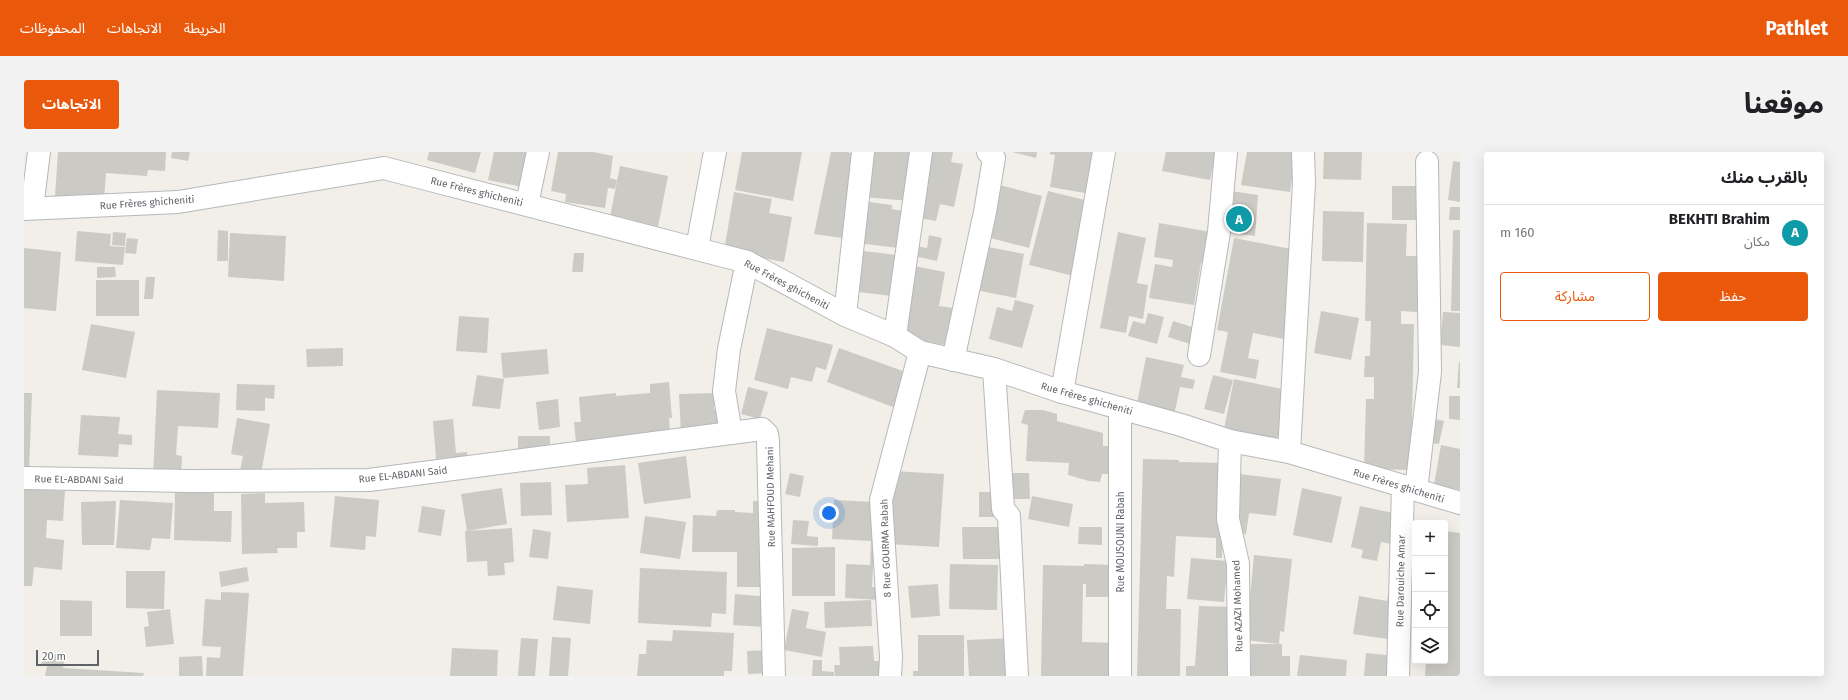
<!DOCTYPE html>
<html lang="ar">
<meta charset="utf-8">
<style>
:root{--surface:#fff;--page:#f2f2f2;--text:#202124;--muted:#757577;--line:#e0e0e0;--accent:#ea580c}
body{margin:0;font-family:"Fira Sans","Noto Sans Arabic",sans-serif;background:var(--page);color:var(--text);direction:rtl}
.controls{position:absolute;right:12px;bottom:12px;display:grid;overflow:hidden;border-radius:4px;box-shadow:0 4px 16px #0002}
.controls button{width:36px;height:36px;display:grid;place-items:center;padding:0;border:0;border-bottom:1px solid var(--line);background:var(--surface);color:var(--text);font:20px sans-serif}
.scale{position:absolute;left:12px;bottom:10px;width:63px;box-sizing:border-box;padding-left:4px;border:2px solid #5f6368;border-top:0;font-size:11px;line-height:14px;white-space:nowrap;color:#5f6368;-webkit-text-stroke:3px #fff;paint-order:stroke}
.you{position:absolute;left:805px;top:361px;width:14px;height:14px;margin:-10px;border:3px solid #fff;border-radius:50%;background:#1a73e8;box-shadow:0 0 0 6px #1a73e833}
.badge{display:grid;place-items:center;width:26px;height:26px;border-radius:50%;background:var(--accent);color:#fff;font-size:13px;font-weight:700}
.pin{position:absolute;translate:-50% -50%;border:2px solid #fff;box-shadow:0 1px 4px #0006}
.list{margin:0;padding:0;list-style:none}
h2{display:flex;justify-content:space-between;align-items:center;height:52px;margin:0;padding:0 16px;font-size:17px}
h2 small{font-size:13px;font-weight:400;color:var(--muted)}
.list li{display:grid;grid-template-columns:26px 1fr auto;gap:12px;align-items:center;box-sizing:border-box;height:56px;padding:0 16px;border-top:1px solid var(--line)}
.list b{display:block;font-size:15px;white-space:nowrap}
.list p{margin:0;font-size:13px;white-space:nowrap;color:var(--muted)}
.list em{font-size:13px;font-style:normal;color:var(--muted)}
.actions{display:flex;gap:8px;padding:12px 16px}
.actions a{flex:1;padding:9px 0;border:1px solid var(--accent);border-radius:4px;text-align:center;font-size:14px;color:var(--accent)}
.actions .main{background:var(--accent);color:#fff}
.icon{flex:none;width:22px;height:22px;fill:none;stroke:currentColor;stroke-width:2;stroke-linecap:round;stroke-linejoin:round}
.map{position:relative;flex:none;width:1436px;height:524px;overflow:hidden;direction:ltr;border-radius:4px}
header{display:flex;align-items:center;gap:24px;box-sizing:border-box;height:56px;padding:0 20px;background:var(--accent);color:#fff}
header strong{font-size:19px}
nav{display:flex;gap:22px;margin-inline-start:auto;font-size:14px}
.intro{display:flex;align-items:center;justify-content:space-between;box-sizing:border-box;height:96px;padding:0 24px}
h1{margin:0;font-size:28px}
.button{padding:10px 18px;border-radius:4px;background:var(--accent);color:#fff;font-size:14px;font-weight:700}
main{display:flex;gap:24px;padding:0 24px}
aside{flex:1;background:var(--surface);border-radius:4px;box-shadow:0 4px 16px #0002}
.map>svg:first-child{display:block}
</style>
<header>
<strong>Pathlet</strong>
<nav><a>الخريطة</a><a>الاتجاهات</a><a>المحفوظات</a></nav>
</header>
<div class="intro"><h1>موقعنا</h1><a class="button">الاتجاهات</a></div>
<main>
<aside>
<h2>بالقرب منك<small></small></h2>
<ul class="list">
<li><span class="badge" style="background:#0f9aa8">A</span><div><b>BEKHTI Brahim</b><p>مكان</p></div><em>160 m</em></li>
</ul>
<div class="actions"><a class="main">حفظ</a><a>مشاركة</a></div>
</aside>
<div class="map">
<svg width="1436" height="524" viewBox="0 0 1436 524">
<rect width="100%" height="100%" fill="#f1efe8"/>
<g fill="#cccac5">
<path d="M34 0H142L141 19 124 18 123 24 82 21 80 48 31 44Z"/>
<path d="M148 0H166L164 9 147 6Z"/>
<path d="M405 0H457L451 21 403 8Z"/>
<path d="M470 0H505L498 35 464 28Z"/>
<path d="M534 0H569L589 4 586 26 593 28 591 37 584 36 581 56 541 50 542 42 527 39Z"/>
<path d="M718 0H778L769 49 711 38Z"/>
<path d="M807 0H823L833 3 818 86 790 82Z"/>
<path d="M842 0H891L887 49 838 45Z"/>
<path d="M908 0H929L927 10 939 12 930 55 916 52 912 69 895 66Z"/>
<path d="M988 0H1013L1012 6Z"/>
<path d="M1026 0H1074L1067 42 1026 35 1031 3 1026 2Z"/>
<path d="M1142 0H1192L1186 28 1138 19Z"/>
<path d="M1223 0H1272L1266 40 1217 33Z"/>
<path d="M1300 0H1338L1337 28 1299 27Z"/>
<path d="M1429 9 1436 10V50L1424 48Z"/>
<path d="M596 14 644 24 634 75 586 65Z"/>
<path d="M972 32 1018 44 1005 96 959 84Z"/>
<path d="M1368 34H1400L1399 68H1368Z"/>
<path d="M1200 38 1234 43 1231 84 1196 79Z"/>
<path d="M1024 39 1065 49 1054 125 1005 113Z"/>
<path d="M710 40 748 47 745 61 768 65 760 110 700 99Z"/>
<path d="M838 49 868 53V57L880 59 875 96 833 91Z"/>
<path d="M1426 55H1436V68H1425Z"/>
<path d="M1299 59 1340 60 1339 110 1298 109Z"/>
<path d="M1135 71 1187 80 1182 112 1177 111 1170 153 1125 146 1131 112 1148 115 1149 108 1130 105Z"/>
<path d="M1343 71 1383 72 1382 104H1394L1393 160 1377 159V172H1390L1387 318 1340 317 1342 247H1350V225H1340L1341 204H1346L1347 169H1341Z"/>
<path d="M194 78 204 79V109H193Z"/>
<path d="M1429 78H1436V159H1427Z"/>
<path d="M53 79 87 82 86 94 101 95 99 113 51 109Z"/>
<path d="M89 80 102 81 101 94 88 93Z"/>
<path d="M1094 80 1122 86 1113 131 1124 133 1119 167 1105 164 1102 181 1076 176Z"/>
<path d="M206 81 262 84 260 129 204 125Z"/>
<path d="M905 83 918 86 913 109 890 104 892 94 903 96Z"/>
<path d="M103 86 114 87 112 102 101 101Z"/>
<path d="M1210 86 1267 97 1263 119 1272 121 1260 187 1229 181 1224 206 1235 208 1232 227 1196 220 1204 180 1193 178Z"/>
<path d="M959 94 1000 102 992 146 951 138Z"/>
<path d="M0 96 37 100 32 159 0 156Z"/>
<path d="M831 98 873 103 868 144 826 139Z"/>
<path d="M550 101H560L559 120H548Z"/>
<path d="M890 114 921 120 915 154 929 156 922 193 877 185Z"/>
<path d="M73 115H91L92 125 73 126Z"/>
<path d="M122 125H131L129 147H120Z"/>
<rect x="72" y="128" width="43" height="36"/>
<path d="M991 148 1010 153 998 196 965 187 973 155 988 159Z"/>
<path d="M1297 159 1335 166 1327 208 1290 201Z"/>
<path d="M1419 160 1436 161V195L1416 193Z"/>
<path d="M1124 161 1140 165 1133 192 1104 184 1109 169 1121 172Z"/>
<path d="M435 164 465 166 463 201 432 199Z"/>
<path d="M1149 169 1171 176 1166 192 1144 185Z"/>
<path d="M67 172 111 180 102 226 58 218Z"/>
<path d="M743 176 809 193 802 218 792 215 788 230 767 225 764 237 730 228Z"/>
<path d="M319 196V214L283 215 282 197Z"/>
<path d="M815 196 887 222 874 257 803 230Z"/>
<path d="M523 197 525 222 479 226 477 201Z"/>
<path d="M1122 205 1160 213 1157 225 1171 228 1169 237 1156 235 1150 264 1112 257Z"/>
<path d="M1435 210H1436V236H1433Z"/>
<path d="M453 223 480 227 476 257 448 254Z"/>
<path d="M1189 223 1209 228 1200 262 1180 257Z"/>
<path d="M1210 227 1263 238 1253 288 1200 277Z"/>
<path d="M645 230 648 266H645L646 282 552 291 550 270H557L555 245 592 241V244L626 241V232Z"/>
<path d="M213 232 251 233 250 247 241 246V259L212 258Z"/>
<path d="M724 235 744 240 736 267 717 262Z"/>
<path d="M133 238 196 241 194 276 154 274 152 303 158 304 157 326 129 325Z"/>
<path d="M0 241H8L5 318H0Z"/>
<path d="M690 241V258H700V281L657 283 655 242Z"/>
<path d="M1425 244H1436V268L1425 267Z"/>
<path d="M534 247 536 275 515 278 512 250Z"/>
<path d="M1001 258H1019L1033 262V269L1079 281V294H1091V322H1078L1076 330 1065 329 1044 323 1045 311 1002 309 1004 273 997 271Z"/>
<path d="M57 263 96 265 94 282 108 283V293L95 292 94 305 54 303Z"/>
<path d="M213 266 246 272 237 322 216 319 219 304 207 302Z"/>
<path d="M429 267 432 301 443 300 444 310 430 311 429 305 412 307 409 269Z"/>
<path d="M1411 267 1420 269 1415 292 1406 291Z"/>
<rect x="494" y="284" width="32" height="15"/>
<path d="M1417 293 1436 297V338L1410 333Z"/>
<path d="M662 304 667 346 620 352 614 311Z"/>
<path d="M1119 307 1155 308V310L1201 311 1198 406H1192V386L1152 384 1150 425 1143 424 1142 457H1157L1156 524H1113Z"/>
<path d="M601 313 605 366 543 370 541 333 564 332 563 316Z"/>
<path d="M869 319 920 322 915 395 864 392Z"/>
<path d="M766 321 780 324 776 345 761 342Z"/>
<path d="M980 321H1005L1006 347H981Z"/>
<path d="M1216 322 1257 327 1252 364 1225 361 1222 382 1209 381Z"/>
<path d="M527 330 528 363 497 364 496 331Z"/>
<path d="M478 336 483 372 443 379 437 342Z"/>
<path d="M1278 336 1318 345 1308 391 1269 383Z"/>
<path d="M0 337 41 339 39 369 23 368 22 386 40 388 38 418 10 415 8 434H0Z"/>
<path d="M151 340 190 341V359H208L207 390 150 388Z"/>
<rect x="955" y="340" width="15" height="25"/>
<path d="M241 341V351L280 350 281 380H273V396H253L254 401 218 402 217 342Z"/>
<path d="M311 344 355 348 352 385 342 384 341 398 306 395Z"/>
<path d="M1008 344 1049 352 1045 375 1004 367Z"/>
<path d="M96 348 149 351 146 387 128 386 126 398 92 396Z"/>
<path d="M810 348 849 350 857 415 849 414 848 435H857V448L821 446 822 412 846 413 847 389 808 387Z"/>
<path d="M92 349 90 393H58L57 350Z"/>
<path d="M729 349H748L747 435H713V400H668L669 363 692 364 693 358H711V360L729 361Z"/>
<path d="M398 354 421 358 417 384 394 380Z"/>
<path d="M1336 354 1379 363 1382 395 1357 390 1353 409 1337 406 1339 398 1327 395Z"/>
<path d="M621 364 662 370 656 407 616 401Z"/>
<path d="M769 368 785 369 783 384 794 385V394L767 392Z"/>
<path d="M938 375H981V407H939Z"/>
<path d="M1055 375H1078V393L1054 392Z"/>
<path d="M488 376 490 410 480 411 481 423 464 424 463 409 443 410 441 379Z"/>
<path d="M509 377 527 380 524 407 505 405Z"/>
<path d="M1421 379 1436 381V524H1401L1402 509H1421Z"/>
<path d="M811 395V444H768V396Z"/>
<path d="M1230 403 1268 407 1260 480 1256 479 1255 492 1222 488Z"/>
<path d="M1167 406 1204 409 1200 450 1163 447Z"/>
<path d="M926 412 974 413 973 458 925 457Z"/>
<path d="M1060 412 1090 413V445H1062V432H1059L1058 490 1094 491 1093 524H1017L1019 413 1060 414Z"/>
<path d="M223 415 225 429 197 435 195 420Z"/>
<path d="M616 416 703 420 702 462 688 461 687 475 614 471Z"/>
<path d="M102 419H141L140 457 102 456Z"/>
<path d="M914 432 916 464 887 466 884 434Z"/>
<path d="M533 434 569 438 566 472 529 468Z"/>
<path d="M1365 438 1385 441 1377 489 1329 482 1335 444 1363 449Z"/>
<path d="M197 440 225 441 219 524H182L183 505 196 506 197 495 178 494 181 447 197 448Z"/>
<path d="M711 442 757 446 754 476 709 473Z"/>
<path d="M36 448 68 449V484H36Z"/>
<path d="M847 448 848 474 801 476 800 450Z"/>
<path d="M1175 454 1213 455 1210 524H1162V514H1171Z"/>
<path d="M146 457 150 492 122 495 120 475 125 474 123 460Z"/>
<path d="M768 457 785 460 782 476 802 480 798 505 760 498Z"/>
<path d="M649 478 710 481 708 519H700V524H613L615 502H622L623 488 648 489Z"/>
<path d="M894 483H940V524H889V519H894Z"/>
<path d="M528 485 547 486 544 524H525Z"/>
<path d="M497 486 514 487 511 524H494Z"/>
<path d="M989 486 990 524H945L943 488Z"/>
<path d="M1227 492H1258V504H1266V524H1227Z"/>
<path d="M849 494 850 509H860V524H811L810 513H816L815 495Z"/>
<path d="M428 496 474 498 473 524H426Z"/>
<path d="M746 498 747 521 724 522 723 499Z"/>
<path d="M20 500 41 504 39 516 120 521 119 524H21L23 514 17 513Z"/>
<path d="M1342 501 1382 505 1380 524H1340Z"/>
<path d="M1276 503 1323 508 1322 524H1273Z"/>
<path d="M178 504 179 524H155V505Z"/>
<path d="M789 508H798V519L810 520V524H788Z"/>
</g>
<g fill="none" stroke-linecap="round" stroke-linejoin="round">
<defs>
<g id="minor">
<path d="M503 52 514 0"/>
<path d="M8 56 15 0"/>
<path d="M0 57 154 50 360 16 723 110 821 163 871 184 896 200 970 217 1038 240 1157 273 1206 289 1265 300 1436 351"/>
<path d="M673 96 691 0"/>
<path d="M723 110 705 197 700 239 707 281 738 277 743 282 744 289 750 524"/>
<path d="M821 163 839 0"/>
<path d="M871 184 897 0"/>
<path d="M1175 203 1195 80 1202 0"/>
<path d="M929 208 961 60 970 6 964 0"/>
<path d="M970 217 979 357 985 364 993 524"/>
<path d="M1038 240 1080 0"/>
<path d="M1096 256V524"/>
<path d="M1206 289 1204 367 1214 412 1215 524"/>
<path d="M1265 300 1280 31 1279 0"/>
<path d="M0 326 165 329 345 328 707 281"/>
<path d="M1392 338 1406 220 1403 10"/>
<path d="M866 524 867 505 857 348 896 200"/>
<path d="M1374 524 1379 334"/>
</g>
</defs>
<use href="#minor" stroke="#b5b8bc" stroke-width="24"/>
<use href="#minor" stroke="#fff" stroke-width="22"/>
</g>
<g text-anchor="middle" stroke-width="3" stroke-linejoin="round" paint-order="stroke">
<g font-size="10" fill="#5f6368" stroke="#fff">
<text transform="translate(453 39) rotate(14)" y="4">Rue Frères ghicheniti</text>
<text transform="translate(123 50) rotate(-4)" y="4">Rue Frères ghicheniti</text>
<text transform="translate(763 132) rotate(28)" y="4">Rue Frères ghicheniti</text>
<text transform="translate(1063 246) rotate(16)" y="4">Rue Frères ghicheniti</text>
<text transform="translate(379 322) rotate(-6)" y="4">Rue EL-ABDANI Said</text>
<text transform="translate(55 327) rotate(1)" y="4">Rue EL-ABDANI Said</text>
<text transform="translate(1375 333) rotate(17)" y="4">Rue Frères ghicheniti</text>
<text transform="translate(746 345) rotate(-91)" y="4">Rue MAHFOUD Mehani</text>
<text transform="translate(1096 390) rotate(-90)" y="4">Rue MOUSOUNI Rabah</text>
<text transform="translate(861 396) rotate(-92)" y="4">8 Rue GOURMA Rabah</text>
<text transform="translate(1376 429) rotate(-89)" y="4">Rue Darouiche Amar</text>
<text transform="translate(1213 454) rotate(-92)" y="4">Rue AZAZI Mohamed</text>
</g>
</g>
</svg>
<div class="controls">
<button>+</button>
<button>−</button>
<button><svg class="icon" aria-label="locate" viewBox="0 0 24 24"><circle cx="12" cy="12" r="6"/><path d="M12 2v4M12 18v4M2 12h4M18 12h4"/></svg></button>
<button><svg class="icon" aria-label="layers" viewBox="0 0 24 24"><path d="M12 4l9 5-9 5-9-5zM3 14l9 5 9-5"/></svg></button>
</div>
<div class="scale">20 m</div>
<div class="you"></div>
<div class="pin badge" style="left:1215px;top:67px;background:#0f9aa8">A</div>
</div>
</main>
